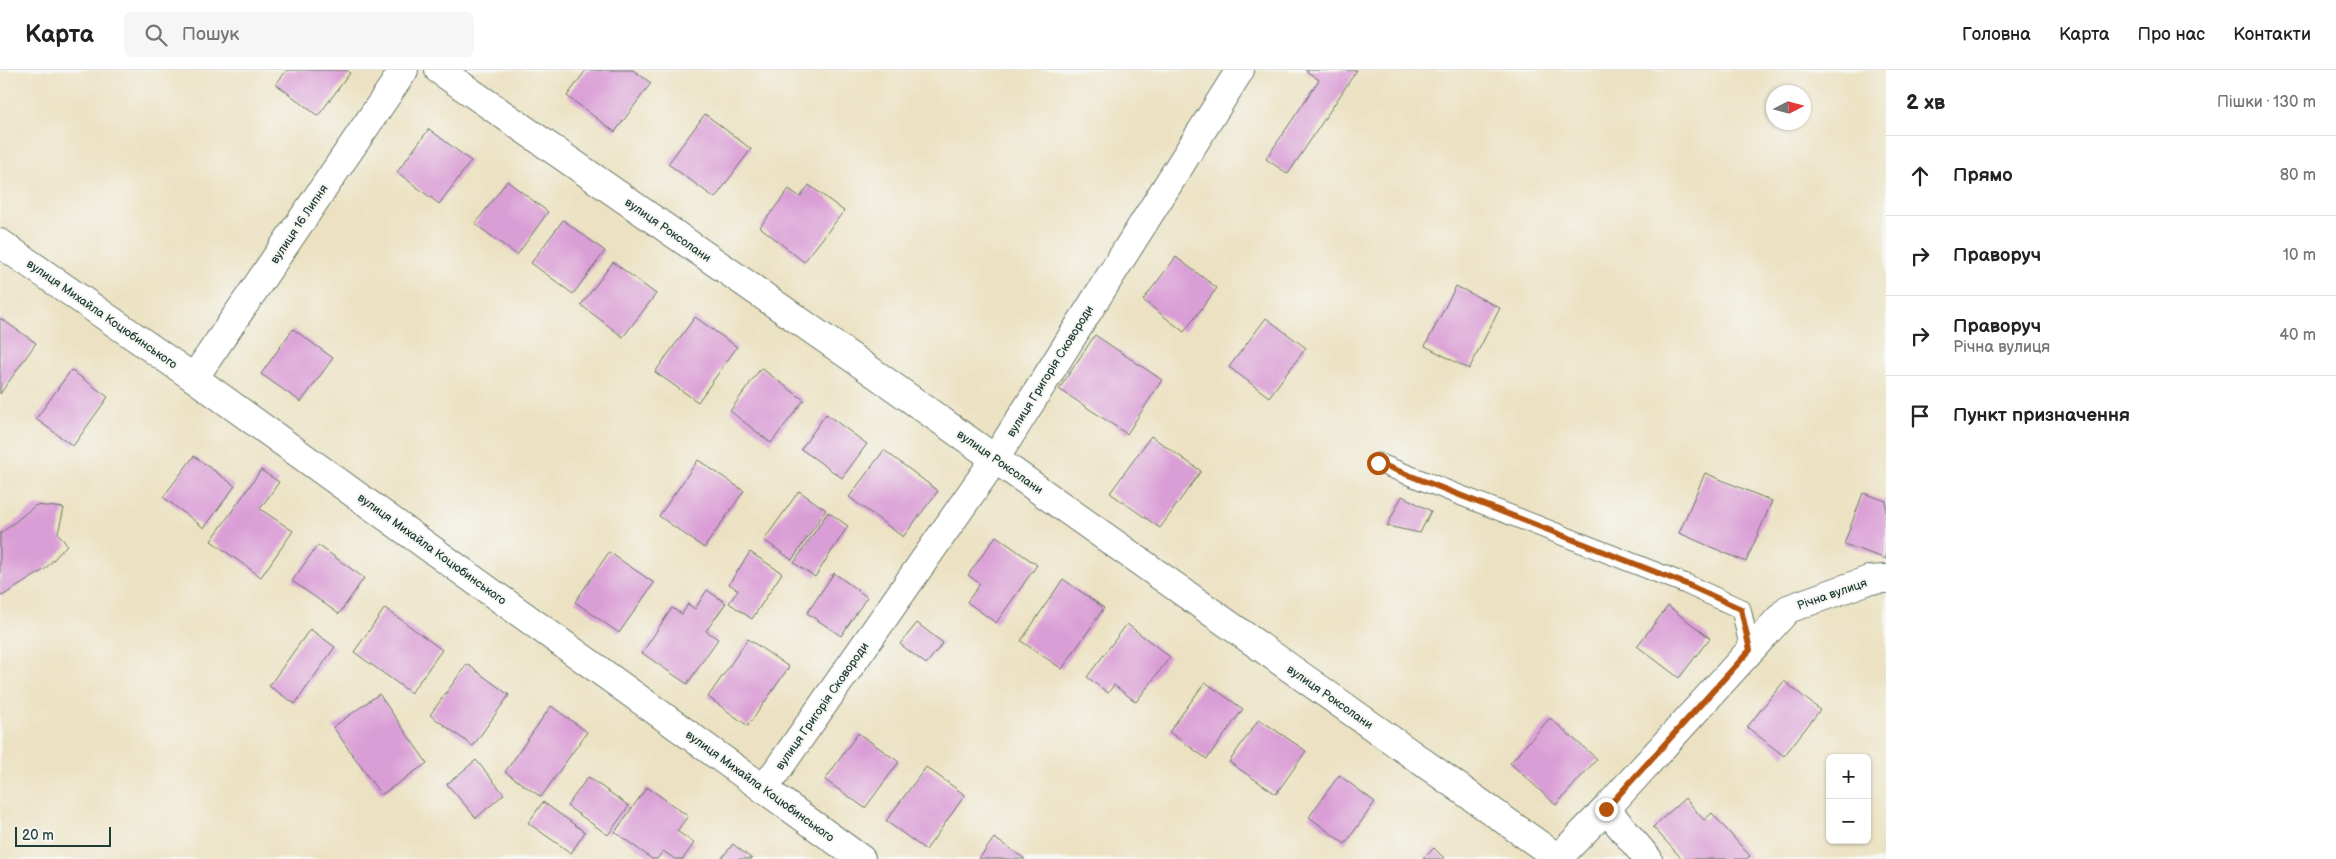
<!DOCTYPE html>
<html lang="uk">
<meta charset="utf-8">
<style>
:root{--surface:#fff;--page:#f6f6f6;--text:#222;--muted:#767676;--line:#e0e0e0}
body{margin:0;font-family:"Balsamiq Sans",sans-serif;background:var(--page);color:var(--text)}
.controls{position:absolute;right:15px;bottom:15px;display:grid;overflow:hidden;border-radius:8px;box-shadow:0 1px 4px #0004}
.controls button{width:45px;height:45px;display:grid;place-items:center;padding:0;border:0;border-bottom:1px solid var(--line);background:var(--surface);color:var(--text);font:25px sans-serif}
.compass{position:absolute;left:1766px;top:15px;width:45px;height:45px;border-radius:50%;background:var(--surface);box-shadow:0 1px 4px #0004;rotate:84deg}
.scale{position:absolute;left:15px;bottom:12px;width:96px;box-sizing:border-box;padding-left:5px;border:2px solid #1f3d34;border-top:0;font-size:14px;line-height:18px;white-space:nowrap;color:#1f3d34;-webkit-text-stroke:4px #f6f6f2;paint-order:stroke}
.stop{position:absolute;width:15px;height:15px;margin:-11px;border:4px solid #b45309;border-radius:50%;background:#fff}
.stop.end{background:#b45309;border-color:#fff;box-shadow:0 1px 5px #0008}
.list{margin:0;padding:0;list-style:none}
h2{display:flex;justify-content:space-between;align-items:center;height:65px;margin:0;padding:0 20px;font-size:21px}
h2 small{font-size:16px;font-weight:400;color:var(--muted)}
.list li{display:grid;grid-template-columns:32px 1fr auto;gap:15px;align-items:center;box-sizing:border-box;height:80px;padding:0 20px;border-top:1px solid var(--line)}
.list b{display:block;font-size:19px;white-space:nowrap}
.list p{margin:0;font-size:16px;white-space:nowrap;color:var(--muted)}
.list em{font-size:16px;font-style:normal;color:var(--muted)}
.icon{flex:none;width:28px;height:28px;fill:none;stroke:currentColor;stroke-width:2;stroke-linecap:round;stroke-linejoin:round}
.map{position:relative;flex:none;width:1886px;height:789px;overflow:hidden}
header{display:flex;align-items:center;gap:30px;box-sizing:border-box;height:70px;padding:0 25px;background:var(--surface);border-bottom:1px solid var(--line)}
header strong{font-size:24px}
nav{display:flex;gap:28px;margin-inline-start:auto;font-size:18px}
.search{width:350px;height:45px;background:var(--page);display:flex;align-items:center;gap:12px;box-sizing:border-box;padding:0 18px;border-radius:8px;color:var(--muted);font-size:19px}
main{display:flex}
aside{flex:1;background:var(--surface)}
.map>svg:first-child{display:block}
</style>
<header>
<strong>Карта</strong>
<div class="search"><svg class="icon" aria-label="search" viewBox="0 0 24 24"><circle cx="10" cy="10" r="6"/><path d="M15 15l6 6"/></svg>Пошук</div>
<nav><a>Головна</a><a>Карта</a><a>Про нас</a><a>Контакти</a></nav>
</header>
<main>
<div class="map">
<svg width="1886" height="789" viewBox="0 0 1886 789">
<rect width="100%" height="100%" fill="#f6f6f2"/>
<filter id="ink" filterUnits="userSpaceOnUse"><feTurbulence type="fractalNoise" baseFrequency=".02" numOctaves="2"/><feDisplacementMap in="SourceGraphic" scale="10" xChannelSelector="R" yChannelSelector="G"/><feConvolveMatrix kernelMatrix="1 2 1 2 8 2 1 2 1" color-interpolation-filters="sRGB"/></filter>
<filter id="wash" filterUnits="userSpaceOnUse"><feTurbulence type="fractalNoise" baseFrequency=".0096" numOctaves="4" result="noise"/><feDisplacementMap in="SourceGraphic" scale="20" xChannelSelector="R" yChannelSelector="G"/><feGaussianBlur stdDeviation="1.12" result="paint"/><feColorMatrix in="noise" values="0 0 0 0 0 0 0 0 0 0 0 0 0 0 0 0 0 1.4 0 .05"/><feComposite in="paint" operator="in"/></filter>
<g filter="url(#wash)">
<rect width="100%" height="100%" fill="#ece2c3"/>
<g id="blocks">
<g fill="#da9ed6">
<path d="M287 0H346L350 3 318 46 276 14Z"/>
<path d="M586 0H633L651 13 615 62 567 26Z"/>
<path d="M1305 0H1357L1288 104 1266 89 1319 10Z"/>
<path d="M705 44 751 79 715 128 668 94Z"/>
<path d="M429 59 471 91 439 134 397 102Z"/>
<path d="M507 111 548 142 517 185 475 154Z"/>
<path d="M809 115 844 141 804 192 760 157 789 119 800 127Z"/>
<path d="M563 150 605 181 573 224 531 193Z"/>
<path d="M1176 187 1217 218 1184 262 1143 230Z"/>
<path d="M613 192 656 224 623 267 581 235Z"/>
<path d="M1456 216 1500 238 1469 299 1425 276Z"/>
<path d="M695 247 737 277 698 332 655 302Z"/>
<path d="M0 248 36 273 0 324Z"/>
<path d="M1266 248 1306 278 1269 327 1229 297Z"/>
<path d="M293 259 333 288 301 332 261 304Z"/>
<path d="M1095 265 1162 310 1127 364 1059 319Z"/>
<path d="M761 298 804 330 771 373 730 341Z"/>
<path d="M71 300 108 327 73 376 36 349Z"/>
<path d="M826 344 867 374 842 408 801 379Z"/>
<path d="M1151 366 1201 401 1160 458 1110 423Z"/>
<path d="M884 380 938 421 903 467 849 427Z"/>
<path d="M194 386 235 416 204 458 163 427Z"/>
<path d="M698 390 744 421 704 478 659 446Z"/>
<path d="M261 400 279 412 260 439 293 461 261 507 211 471Z"/>
<path d="M1705 403 1772 431 1746 492 1679 463Z"/>
<path d="M799 421 826 440 792 490 764 470Z"/>
<path d="M1863 423 1886 431V489L1844 474Z"/>
<path d="M1402 426 1431 441 1420 463 1387 456Z"/>
<path d="M36 435 64 438 58 463 67 475 44 500 2 526 0 524V464Z"/>
<path d="M828 442 848 456 815 507 794 493Z"/>
<path d="M996 466 1037 495 996 553 967 532 980 514 968 505Z"/>
<path d="M318 475 364 508 339 544 292 511Z"/>
<path d="M609 482 654 513 619 563 575 532Z"/>
<path d="M750 482 782 503 752 549 729 533 738 520 729 514Z"/>
<path d="M834 503 867 527 841 566 807 543Z"/>
<path d="M1063 509 1104 538 1062 599 1021 571Z"/>
<path d="M707 520 726 533 706 561 718 569 687 614 642 583 672 538 682 544 688 534 695 539Z"/>
<path d="M1668 536 1710 568 1679 608 1637 576Z"/>
<path d="M385 538 442 580 411 623 354 582Z"/>
<path d="M917 553 943 573 926 594 900 574Z"/>
<path d="M1127 554 1170 587 1136 632 1114 615 1108 623 1087 607Z"/>
<path d="M310 559 335 577 295 634 269 616Z"/>
<path d="M748 569 789 597 748 656 708 627Z"/>
<path d="M467 594 509 625 473 676 430 645Z"/>
<path d="M1784 611 1820 640 1784 686 1747 657Z"/>
<path d="M1205 612 1243 639 1207 689 1169 662Z"/>
<path d="M379 624 427 693 381 725 333 657Z"/>
<path d="M551 636 587 662 541 727 505 702Z"/>
<path d="M1550 648 1597 689 1556 735 1510 693Z"/>
<path d="M1259 649 1306 681 1276 724 1229 692Z"/>
<path d="M858 663 899 692 865 738 825 710Z"/>
<path d="M476 690 504 724 476 748 447 714Z"/>
<path d="M926 697 965 725 926 780 886 751Z"/>
<path d="M1339 705 1375 732 1345 774 1309 747Z"/>
<path d="M588 707 629 736 608 765 567 736Z"/>
<path d="M647 717 688 746 677 761 694 773 683 789H675L663 781 657 789H652L615 762Z"/>
<path d="M1685 728 1704 750 1712 743 1750 786 1746 789H1682L1653 757Z"/>
<path d="M543 732 585 762 571 783 528 753Z"/>
<path d="M994 768 1025 789H979Z"/>
<path d="M733 774 752 789H721Z"/>
<path d="M1434 778 1445 789H1423Z"/>
</g>
</g>
</g>
<g filter="url(#ink)">
<use href="#blocks" fill-opacity="0" stroke="#677766" stroke-width="1"/>
<g fill="none" stroke-linecap="round" stroke-linejoin="round">
<defs>
<path id="lane" d="M1378 393 1686 514 1741 539 1750 580"/>
<g id="street">
<path d="M439 0 874 303 1558 788"/>
<path d="M0 173 194 308 861 789"/>
<path d="M194 308 404 0"/>
<path d="M764 719 995 389 1240 0"/>
<path d="M1606 739 1648 789"/>
<path d="M1557 789 1606 739 1788 539 1869 510 1886 509"/>
</g>
</defs>
<use href="#lane" stroke="#677766" stroke-width="21"/>
<use href="#street" stroke="#677766" stroke-width="30"/>
<use href="#lane" stroke="#fff" stroke-width="19"/>
<use href="#street" stroke="#fff" stroke-width="28"/>
</g>
</g>
<g fill="none" stroke-linecap="round" stroke-linejoin="round" filter="url(#ink)">
<path stroke="#b45309" stroke-width="6" d="M1378 393 1686 514 1741 539 1750 580 1606 739"/>
</g>
<g text-anchor="middle" stroke-width="4" stroke-linejoin="round" paint-order="stroke">
<g font-size="12" fill="#1f3d34" stroke="#f6f6f2">
<text transform="translate(299 154) rotate(-56)" y="4">вулиця 16 Липня</text>
<text transform="translate(668 160) rotate(35)" y="4">вулиця Роксолани</text>
<text transform="translate(102 244) rotate(35)" y="4">вулиця Михайла Коцюбинського</text>
<text transform="translate(1050 301) rotate(-58)" y="4">вулиця Григорія Сковороди</text>
<text transform="translate(1000 392) rotate(35)" y="4">вулиця Роксолани</text>
<text transform="translate(432 479) rotate(36)" y="4">вулиця Михайла Коцюбинського</text>
<text transform="translate(1832 524) rotate(-19)" y="4">Річна вулиця</text>
<text transform="translate(1330 627) rotate(35)" y="4">вулиця Роксолани</text>
<text transform="translate(822 636) rotate(-55)" y="4">вулиця Григорія Сковороди</text>
<text transform="translate(760 716) rotate(36)" y="4">вулиця Михайла Коцюбинського</text>
</g>
</g>
</svg>
<div class="controls">
<button>+</button>
<button>−</button>
</div>
<svg class="compass" viewBox="-18 -18 36 36"><path d="M0-13l5 13h-10z" fill="#e53935"/><path d="M0 13l5-13h-10z" fill="#767676"/></svg>
<div class="scale">20 m</div>
<div class="stop" style="left:1378px;top:393px"></div>
<div class="stop end" style="left:1606px;top:739px"></div>
</div>
<aside>
<h2>2 хв<small>Пішки · 130 m</small></h2>
<ul class="list">
<li><svg class="icon" aria-label="ahead" viewBox="0 0 24 24"><path d="M12 20V5M6 11l6-6 6 6"/></svg><div><b>Прямо</b></div><em>80 m</em></li>
<li><svg class="icon" aria-label="right" viewBox="0 0 24 24"><path d="M7 20v-9h11M14 6l5 5-5 5"/></svg><div><b>Праворуч</b></div><em>10 m</em></li>
<li><svg class="icon" aria-label="right" viewBox="0 0 24 24"><path d="M7 20v-9h11M14 6l5 5-5 5"/></svg><div><b>Праворуч</b><p>Річна вулиця</p></div><em>40 m</em></li>
<li><svg class="icon" aria-label="arrive" viewBox="0 0 24 24"><path d="M6 21V4h12l-3 4 3 4H6"/></svg><div><b>Пункт призначення</b></div></li>
</ul>
</aside>
</main>
